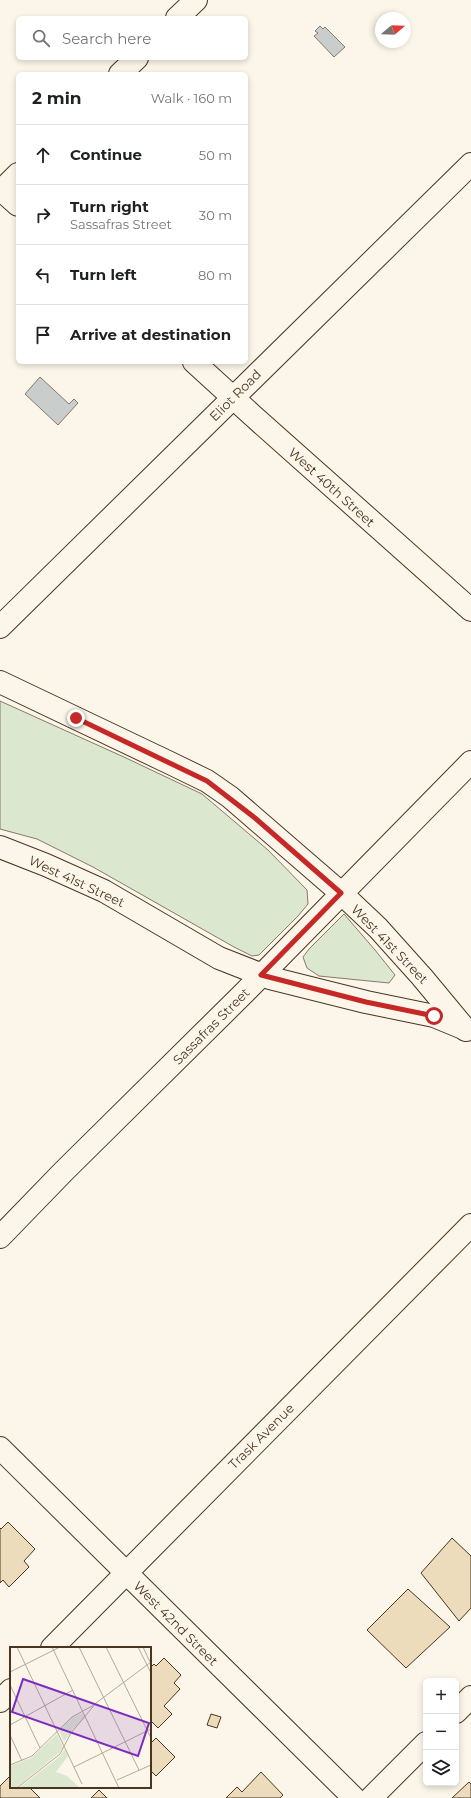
<!DOCTYPE html>
<meta charset="utf-8">
<style>
:root{--surface:#fff;--page:#f2f2f2;--text:#202124;--muted:#757577;--line:#e0e0e0}
body{margin:0;font-family:Montserrat,sans-serif;background:var(--page);color:var(--text)}
.controls{position:absolute;right:12px;bottom:12px;display:grid;overflow:hidden;border-radius:6px;box-shadow:0 2px 6px #0003}
.controls button{width:36px;height:36px;display:grid;place-items:center;padding:0;border:0;border-bottom:1px solid var(--line);background:var(--surface);color:var(--text);font:20px sans-serif}
.compass{position:absolute;left:375px;top:12px;width:36px;height:36px;border-radius:50%;background:var(--surface);box-shadow:0 2px 6px #0003;rotate:71deg}
.stop{position:absolute;width:12px;height:12px;margin:-9px;border:3px solid #c62828;border-radius:50%;background:#fff}
.stop.end{background:#c62828;border-color:#fff;box-shadow:0 1px 4px #0008}
.list{margin:0;padding:0;list-style:none}
h2{display:flex;justify-content:space-between;align-items:center;height:52px;margin:0;padding:0 16px;font-size:17px}
h2 small{font-size:13px;font-weight:400;color:var(--muted)}
.list li{display:grid;grid-template-columns:26px 1fr auto;gap:12px;align-items:center;box-sizing:border-box;height:60px;padding:0 16px;border-top:1px solid var(--line)}
.list b{display:block;font-size:15px;white-space:nowrap}
.list p{margin:0;font-size:13px;white-space:nowrap;color:var(--muted)}
.list em{font-size:13px;font-style:normal;color:var(--muted)}
.icon{flex:none;width:22px;height:22px;fill:none;stroke:currentColor;stroke-width:2;stroke-linecap:round;stroke-linejoin:round}
.map{position:relative;flex:none;width:471px;height:1798px;overflow:hidden}
.search{position:absolute;background:var(--surface);box-shadow:0 2px 6px #0003;left:16px;top:16px;width:232px;height:44px;display:flex;align-items:center;gap:10px;box-sizing:border-box;padding:0 14px;border-radius:6px;color:var(--muted);font-size:15px}
.panel{position:absolute;background:var(--surface);box-shadow:0 2px 6px #0003;left:16px;top:72px;width:232px;height:292px;border-radius:6px}
.map>svg:first-child{display:block}
</style>
<div class="map">
<svg width="471" height="1798" viewBox="0 0 471 1798">
<rect width="100%" height="100%" fill="#fbf6e9"/>
<g fill="#dce7d0" stroke="#887966">
<path d="M0 701 126 758 202 794 268 850 307 890 308 904 298 916 259 955 252 956 234 947 93 867 37 839 0 829Z"/>
<path d="M344 914 375 950 395 975 389 983 319 976 307 968 303 957 309 949Z"/>
</g>
<g fill="#c9cecd" stroke="#887966">
<path d="M320 26 323 29 325 27 345 47 334 57 314 36 318 33 315 31Z"/>
<path d="M40 377 69 404 74 399 78 403 58 425 25 394Z"/>
</g>
<g fill="#ecdcbc" stroke="#4a3520">
<path d="M8 1522 35 1549 24 1561 29 1567 9 1587 3 1580 0 1583V1528L1 1529Z"/>
<path d="M452 1538 471 1556V1608L459 1621 421 1573Z"/>
<path d="M408 1589 450 1627 406 1668 367 1630Z"/>
<path d="M164 1658 181 1675 174 1683 180 1689 164 1706 172 1714 158 1728 150 1720V1668L154 1664 156 1666Z"/>
<path d="M211 1714 221 1717 217 1728 207 1725Z"/>
<path d="M156 1738 175 1757 156 1776 150 1770V1744Z"/>
<path d="M261 1772 283 1795 280 1798H226L237 1787 242 1792Z"/>
<path d="M11 1775V1787H29L40 1798H0V1786Z"/>
<path d="M469 1782 471 1784V1798H452Z"/>
<path d="M99 1790 107 1798H91Z"/>
</g>
<g fill="none" stroke-linecap="round" stroke-linejoin="round">
<defs>
<g id="minor">
<path d="M177 18 196 0"/>
<path d="M120 74 137 58"/>
<path d="M0 189 18 205"/>
<path d="M0 192 18 174"/>
<path d="M194 362 252 415 471 610"/>
<path d="M0 627 471 164"/>
<path d="M0 682 170 763 207 781 230 797 341 893 378 928 422 977 466 1030"/>
<path d="M0 847 46 865 104 891 219 958 270 978 366 1002 434 1016 463 1028"/>
<path d="M0 1237 63 1172 244 993 471 762"/>
<path d="M0 1448 354 1798"/>
<path d="M52 1648 471 1225"/>
<path d="M0 1701 11 1690"/>
<path d="M456 1712 471 1697"/>
<path d="M371 1798 426 1743"/>
</g>
</defs>
<use href="#minor" stroke="#4a3520" stroke-width="24"/>
<use href="#minor" stroke="#fbf6e9" stroke-width="22"/>
</g>
<g fill="none" stroke-linecap="round" stroke-linejoin="round">
<path stroke="#c62828" stroke-width="5" d="M76 718 207 781 255 818 341 893 261 975 366 1002 434 1016"/>
</g>
<g text-anchor="middle" stroke-width="3" stroke-linejoin="round" paint-order="stroke">
<g font-size="13" fill="#4a3520" stroke="#fbf6e9">
<text transform="translate(235 395) rotate(-45)" y="5">Eliot Road</text>
<text transform="translate(332 487) rotate(42)" y="5">West 40th Street</text>
<text transform="translate(77 881) rotate(25)" y="5">West 41st Street</text>
<text transform="translate(390 944) rotate(46)" y="5">West 41st Street</text>
<text transform="translate(211 1026) rotate(-45)" y="5">Sassafras Street</text>
<text transform="translate(261 1436) rotate(-45)" y="5">Trask Avenue</text>
<text transform="translate(176 1623) rotate(45)" y="5">West 42nd Street</text>
</g>
</g>
<g transform="translate(10 1647)">
<rect width="141" height="141" fill="#fbf6e9"/>
<path d="M73 66 75 71 62 83 54 95 49 84 62 70ZM47 87 53 100 50 105 6 141 0 139V119L21 111ZM55 102 58 109 46 125 57 129 70 141H9L49 110Z" fill="#dce7d0"/>
<path fill="none" stroke="#b4a999" stroke-width="1" d="M7 0 72 137M42 0 109 141M69 0 129 123M96 0 141 91M128 0 141 26M133 0 140 15M0 25 50 0M0 38 30 101M0 78 63 43M0 88 12 114M0 118 22 109 62 70 84 58M64 120 141 82M107 133 141 118M7 141 50 107 61 86 86 56 141 15"/>
<path fill="#7b2cbf" fill-opacity="0.15" stroke="#7b2cbf" stroke-width="2" d="M13 32 139 76 128 109 2 65Z"/>
<rect width="141" height="141" fill="none" stroke="#4a3520" stroke-width="2"/>
</g>
</svg>
<div class="controls">
<button>+</button>
<button>−</button>
<button><svg class="icon" aria-label="layers" viewBox="0 0 24 24"><path d="M12 4l9 5-9 5-9-5zM3 14l9 5 9-5"/></svg></button>
</div>
<svg class="compass" viewBox="-18 -18 36 36"><path d="M0-13l5 13h-10z" fill="#e53935"/><path d="M0 13l5-13h-10z" fill="#757577"/></svg>
<div class="stop" style="left:434px;top:1016px"></div>
<div class="stop end" style="left:76px;top:718px"></div>
<div class="search"><svg class="icon" aria-label="search" viewBox="0 0 24 24"><circle cx="10" cy="10" r="6"/><path d="M15 15l6 6"/></svg>Search here</div>
<section class="panel">
<h2>2 min<small>Walk · 160 m</small></h2>
<ul class="list">
<li><svg class="icon" aria-label="ahead" viewBox="0 0 24 24"><path d="M12 20V5M6 11l6-6 6 6"/></svg><div><b>Continue</b></div><em>50 m</em></li>
<li><svg class="icon" aria-label="right" viewBox="0 0 24 24"><path d="M7 20v-9h11M14 6l5 5-5 5"/></svg><div><b>Turn right</b><p>Sassafras Street</p></div><em>30 m</em></li>
<li><svg class="icon" aria-label="left" viewBox="0 0 24 24"><path d="M17 20v-9H6M10 6l-5 5 5 5"/></svg><div><b>Turn left</b></div><em>80 m</em></li>
<li><svg class="icon" aria-label="arrive" viewBox="0 0 24 24"><path d="M6 21V4h12l-3 4 3 4H6"/></svg><div><b>Arrive at destination</b></div></li>
</ul>
</section>
</div>
